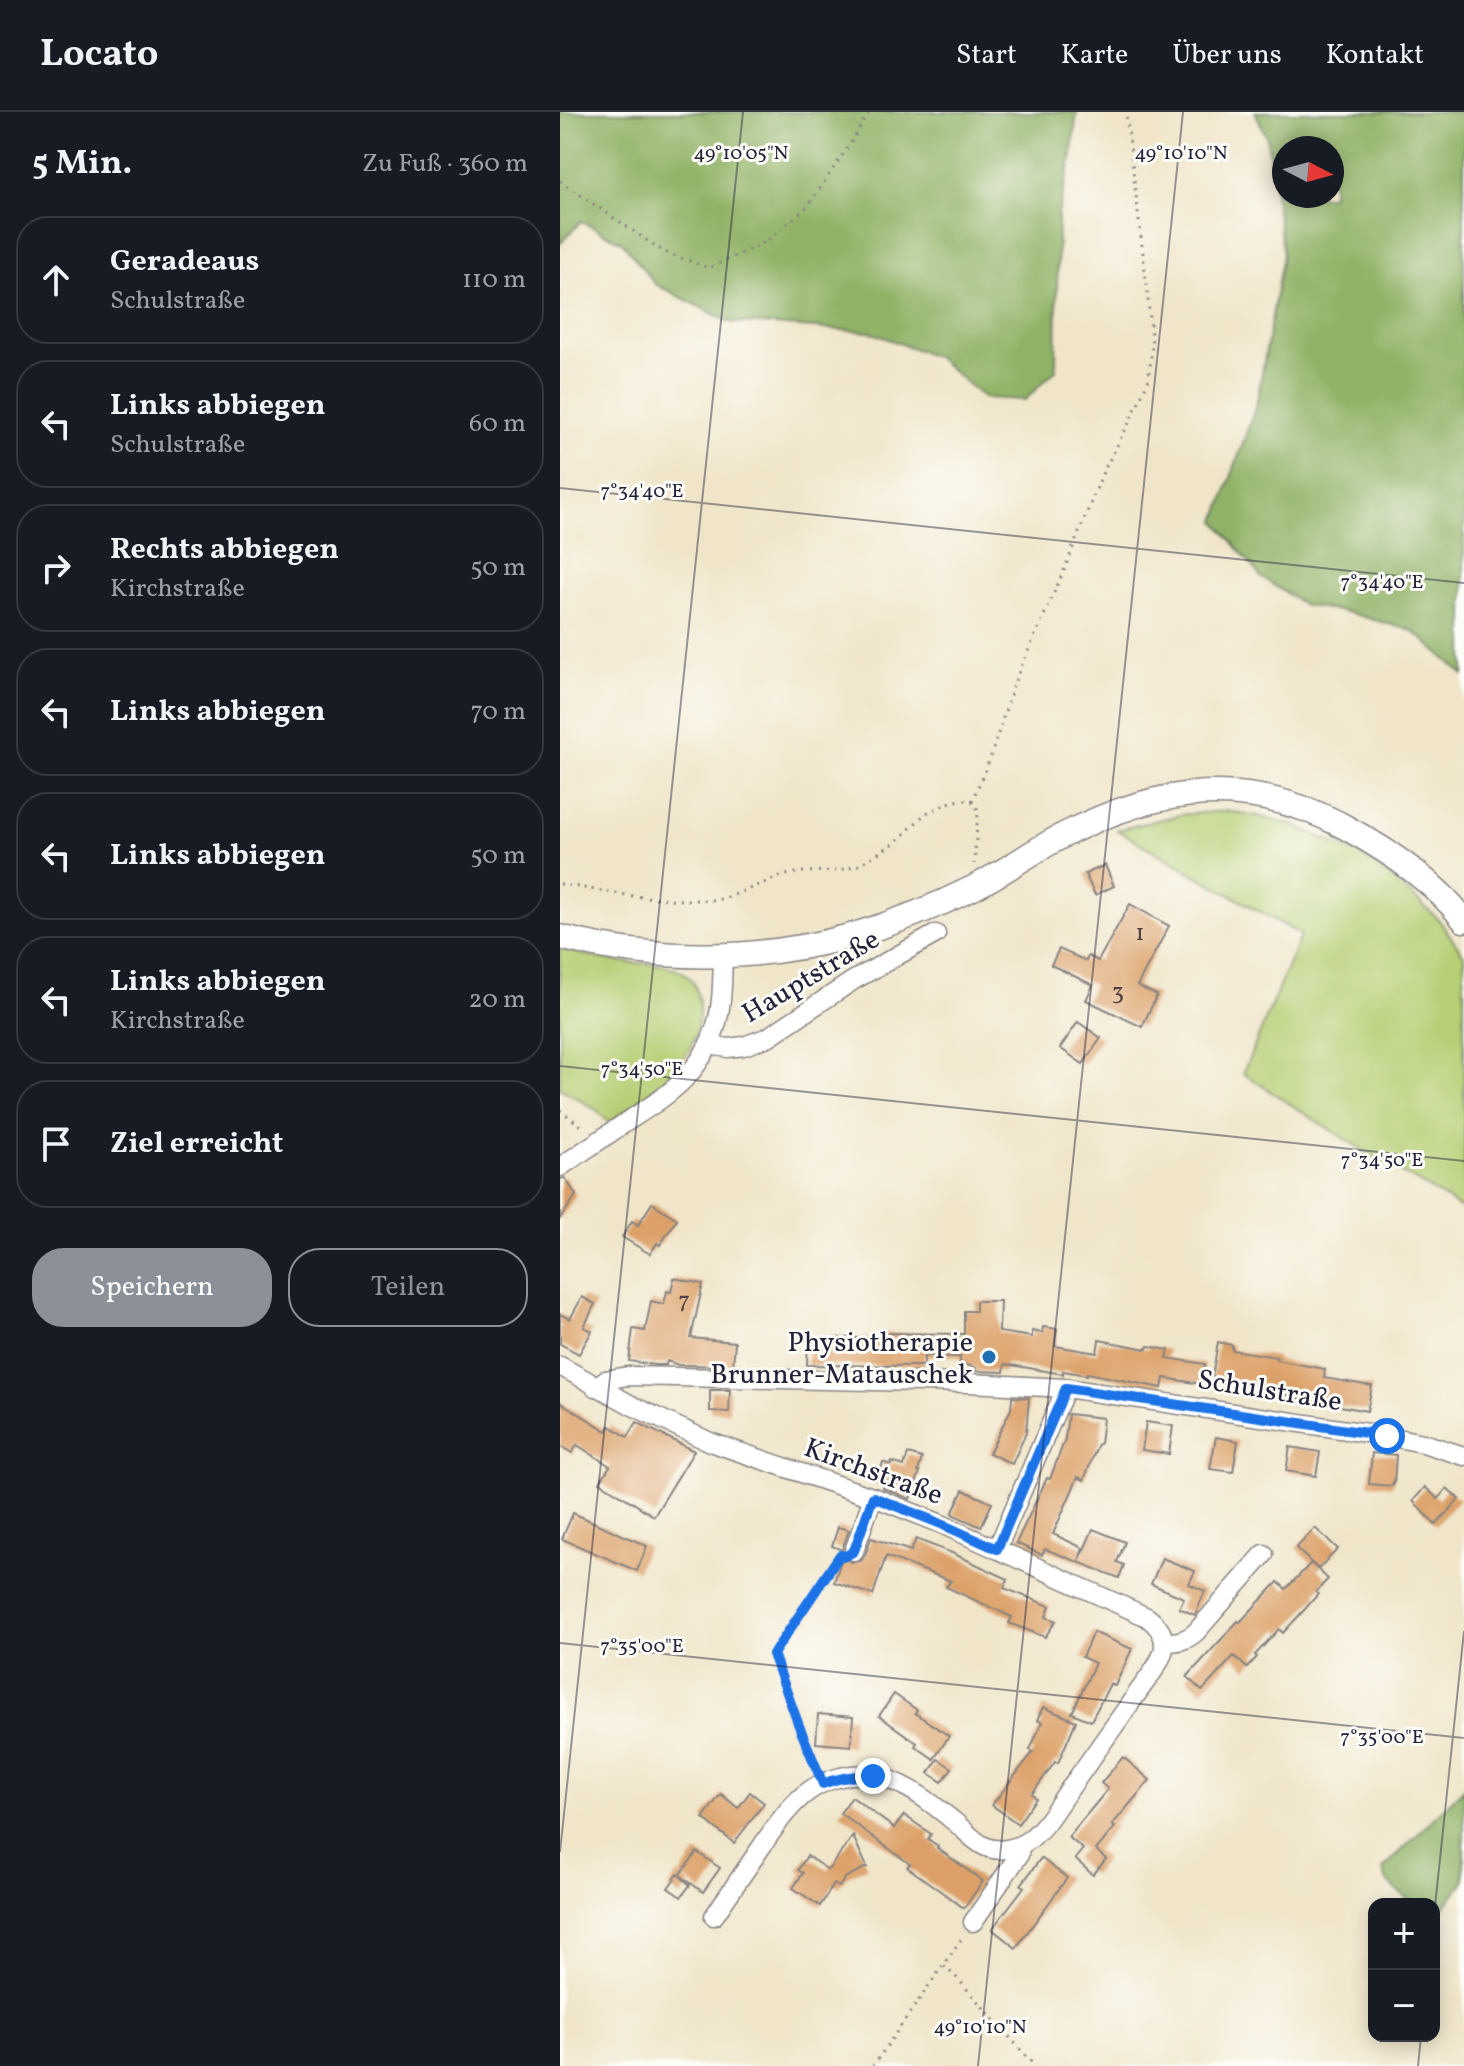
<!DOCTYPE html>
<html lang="de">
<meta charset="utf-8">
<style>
:root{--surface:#171b24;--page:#20242c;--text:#f1f3f6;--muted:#9ea1a6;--line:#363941;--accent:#8c9099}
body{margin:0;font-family:Vollkorn,serif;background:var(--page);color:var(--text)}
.controls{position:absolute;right:24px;bottom:24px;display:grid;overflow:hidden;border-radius:16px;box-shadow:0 4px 20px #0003}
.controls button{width:72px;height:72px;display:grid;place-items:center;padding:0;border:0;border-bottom:2px solid var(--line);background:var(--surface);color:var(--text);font:40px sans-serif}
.compass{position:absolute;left:712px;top:24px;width:72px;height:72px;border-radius:50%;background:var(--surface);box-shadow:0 4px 20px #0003;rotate:96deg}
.stop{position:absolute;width:24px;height:24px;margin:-18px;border:6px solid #1a73e8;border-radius:50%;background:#fff}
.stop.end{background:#1a73e8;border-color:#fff;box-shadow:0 2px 8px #0008}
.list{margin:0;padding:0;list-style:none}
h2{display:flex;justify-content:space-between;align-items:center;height:104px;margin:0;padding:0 32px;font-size:34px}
h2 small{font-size:26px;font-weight:400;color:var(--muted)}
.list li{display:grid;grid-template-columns:52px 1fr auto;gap:24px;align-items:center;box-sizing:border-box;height:128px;margin:0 16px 16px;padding:0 16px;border:2px solid var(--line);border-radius:32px}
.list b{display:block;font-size:30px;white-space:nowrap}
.list p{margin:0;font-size:26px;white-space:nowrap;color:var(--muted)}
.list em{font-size:26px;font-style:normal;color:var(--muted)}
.actions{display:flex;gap:16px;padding:24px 32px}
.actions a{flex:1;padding:18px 0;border:2px solid var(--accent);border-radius:32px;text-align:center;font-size:28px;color:var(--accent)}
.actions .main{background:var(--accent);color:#fff}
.icon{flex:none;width:44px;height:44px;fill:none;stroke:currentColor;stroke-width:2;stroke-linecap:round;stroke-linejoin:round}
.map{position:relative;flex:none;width:904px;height:1954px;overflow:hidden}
header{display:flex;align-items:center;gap:48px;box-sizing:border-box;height:112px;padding:0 40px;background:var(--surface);border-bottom:2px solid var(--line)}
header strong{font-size:38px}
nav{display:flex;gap:44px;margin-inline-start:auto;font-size:28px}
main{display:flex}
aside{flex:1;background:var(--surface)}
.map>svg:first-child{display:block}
</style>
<header>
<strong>Locato</strong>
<nav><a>Start</a><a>Karte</a><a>Über uns</a><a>Kontakt</a></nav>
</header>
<main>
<aside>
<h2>5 Min.<small>Zu Fuß · 360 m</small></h2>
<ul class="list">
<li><svg class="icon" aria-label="ahead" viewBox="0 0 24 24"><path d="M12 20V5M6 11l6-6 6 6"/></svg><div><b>Geradeaus</b><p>Schulstraße</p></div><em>110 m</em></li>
<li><svg class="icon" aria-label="left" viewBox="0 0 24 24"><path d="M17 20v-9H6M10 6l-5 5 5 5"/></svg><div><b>Links abbiegen</b><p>Schulstraße</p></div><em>60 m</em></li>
<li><svg class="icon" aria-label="right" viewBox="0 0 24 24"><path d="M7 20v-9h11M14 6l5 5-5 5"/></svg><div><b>Rechts abbiegen</b><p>Kirchstraße</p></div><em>50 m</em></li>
<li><svg class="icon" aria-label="left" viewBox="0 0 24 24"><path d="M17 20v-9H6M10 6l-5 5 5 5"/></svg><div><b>Links abbiegen</b></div><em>70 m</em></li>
<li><svg class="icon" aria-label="left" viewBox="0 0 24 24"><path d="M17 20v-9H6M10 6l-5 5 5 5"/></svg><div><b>Links abbiegen</b></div><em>50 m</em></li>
<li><svg class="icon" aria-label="left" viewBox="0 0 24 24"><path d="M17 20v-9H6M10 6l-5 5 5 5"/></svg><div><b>Links abbiegen</b><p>Kirchstraße</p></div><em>20 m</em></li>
<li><svg class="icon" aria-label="arrive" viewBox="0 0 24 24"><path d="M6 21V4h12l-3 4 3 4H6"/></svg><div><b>Ziel erreicht</b></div></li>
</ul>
<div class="actions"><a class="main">Speichern</a><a>Teilen</a></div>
</aside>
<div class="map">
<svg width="904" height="1954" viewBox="0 0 904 1954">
<rect width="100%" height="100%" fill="#fdfcf7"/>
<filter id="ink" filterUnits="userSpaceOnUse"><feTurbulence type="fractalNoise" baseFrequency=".0125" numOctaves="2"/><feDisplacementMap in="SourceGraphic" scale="16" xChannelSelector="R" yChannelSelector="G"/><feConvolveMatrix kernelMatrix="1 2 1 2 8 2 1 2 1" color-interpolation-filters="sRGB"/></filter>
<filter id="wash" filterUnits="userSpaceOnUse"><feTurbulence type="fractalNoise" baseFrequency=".006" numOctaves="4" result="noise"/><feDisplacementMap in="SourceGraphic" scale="32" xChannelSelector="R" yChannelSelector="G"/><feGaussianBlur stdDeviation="1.8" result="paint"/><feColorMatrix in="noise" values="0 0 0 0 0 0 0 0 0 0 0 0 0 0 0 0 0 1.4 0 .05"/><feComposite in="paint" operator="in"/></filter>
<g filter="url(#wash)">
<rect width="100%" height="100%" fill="#f0e5c9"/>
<g fill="#b6cf74" stroke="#6c7858" stroke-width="2">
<path d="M666 699 698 704 736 714 797 741 831 765 879 808 904 843V1099C877 1079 848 1065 819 1048 773 1020 728 991 683 961L741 823 557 718 619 703Z"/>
<path d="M0 837C18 841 36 846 54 849 75 853 102 849 121 859 135 867 139 881 139 895 141 953 89 980 49 1011L38 999 0 976Z"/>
</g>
<g fill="#90b266" stroke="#596a50" stroke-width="2" fill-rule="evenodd">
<path d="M0 0H517L511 49 498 102 496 258 465 288 424 286 376 245 310 220 169 210 95 172 62 130 21 109 0 132Z"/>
<path d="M695 0H904V563L853 519 790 501 744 493 701 465 656 409 697 290 723 141 707 25ZM772 36V84H724V36Z"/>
<path d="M904 1676V1770L882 1797 874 1798V1792H853L826 1768 823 1757Z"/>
</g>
<g id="blocks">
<g fill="#dca068">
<path d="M545 753 554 774 535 783 525 762Z"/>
<path d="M570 792 609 814 577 874 597 883 582 915 526 888 533 873 491 853 499 837 526 849 528 844 538 849Z"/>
<path d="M518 910 541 926 523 952 500 936Z"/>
<path d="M5 1066 16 1083 0 1107V1067Z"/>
<path d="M92 1091 117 1107 100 1133 97 1131 90 1142 62 1125 72 1109 78 1113Z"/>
<path d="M114 1166 143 1172 131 1226 175 1230 173 1254 118 1253 107 1249 106 1253H95L69 1249 73 1217 85 1219 91 1189 104 1192 107 1179 111 1180Z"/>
<path d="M22 1185 35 1192 24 1215 32 1219 19 1242 0 1232V1202L10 1207Z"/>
<path d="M416 1189H440L439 1220 472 1225V1219L482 1221 483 1215 497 1217 495 1234 537 1241 539 1228 587 1237 588 1234 609 1238 607 1246 645 1252 642 1272 604 1266 602 1276 527 1261V1263L503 1259V1262L445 1252 444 1260 415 1259 416 1256 400 1251V1245L364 1244V1254L247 1253 248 1226H325V1221L404 1222V1199H416Z"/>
<path d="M658 1230 672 1233V1238L717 1245 716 1248 765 1257 764 1266 812 1274 807 1299 701 1279 702 1273 652 1265Z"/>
<path d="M150 1278H170L169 1300 150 1299Z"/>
<path d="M452 1285 469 1286 466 1321 452 1352 429 1341 451 1297Z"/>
<path d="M0 1290 47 1319 50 1314 68 1325 77 1310 134 1339 94 1404 40 1370 50 1354 17 1333 12 1341 0 1334Z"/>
<path d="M508 1302 543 1306 540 1332H538L524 1368 518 1365 493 1422 523 1436 519 1449 533 1417 565 1430 557 1450 564 1453 559 1466 485 1437 482 1443 456 1431 487 1366 490 1367 505 1327Z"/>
<path d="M586 1310 613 1314 609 1342 582 1338Z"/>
<path d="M656 1325 678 1329 673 1360 650 1357Z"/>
<path d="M730 1335 760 1340 756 1364 726 1359Z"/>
<path d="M812 1341 836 1343 834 1372 833 1371 832 1374 809 1372Z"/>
<path d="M348 1342 362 1346 358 1360H360L350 1387 323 1376 325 1372 317 1369 323 1350 331 1353 332 1350 344 1354Z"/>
<path d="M865 1375 878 1387 887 1376 899 1387 876 1413 853 1389Z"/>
<path d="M403 1378 432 1391 421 1415 392 1402Z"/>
<path d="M13 1401 87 1434 77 1459 2 1427Z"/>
<path d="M278 1415 289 1418 282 1438 272 1434Z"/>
<path d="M755 1416 778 1437 758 1457 736 1436Z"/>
<path d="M311 1426 351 1439 356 1427 392 1441 448 1467 444 1476 490 1494 486 1505 496 1509 485 1525 449 1511 452 1505 386 1475 391 1469 326 1444 313 1483 274 1470 283 1443 291 1450 301 1449 305 1443Z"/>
<path d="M602 1446 635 1459 629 1472 645 1479 635 1503 619 1496 624 1486 591 1472Z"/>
<path d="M751 1451 768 1467 756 1480 758 1482 746 1496 723 1521 719 1517 695 1543 697 1545 687 1556 674 1544 642 1579 627 1565 678 1509 680 1510 718 1470 726 1477Z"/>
<path d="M533 1520 572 1537 555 1574 550 1572 531 1609 512 1601 535 1551 522 1545Z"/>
<path d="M334 1582 357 1598 355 1601 389 1624 374 1647 355 1634 357 1631 319 1604Z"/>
<path d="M483 1595 516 1609 498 1651 495 1650 472 1682 476 1686 458 1712 432 1693 473 1640 470 1638 482 1610 477 1608Z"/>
<path d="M258 1602 293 1605 291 1634 256 1631Z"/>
<path d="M563 1645 590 1668 552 1713 555 1715 536 1738 546 1747 533 1763 515 1747 523 1737 508 1725 548 1677 541 1671Z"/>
<path d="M378 1647 392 1656 382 1670 369 1661Z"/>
<path d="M190 1680 204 1691 174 1731 143 1706 161 1682 178 1696Z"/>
<path d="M292 1685 334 1716 344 1703 371 1722 368 1727 378 1734 377 1736 423 1769 404 1796 347 1755 350 1752 280 1701Z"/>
<path d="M293 1724 307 1755 286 1765 279 1775 274 1772 260 1794 233 1776 243 1761 238 1758 247 1744 268 1758Z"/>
<path d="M137 1740 160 1756 143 1780 120 1763Z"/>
<path d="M481 1746 507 1766 456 1836 432 1817 464 1775 461 1773Z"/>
<path d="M118 1762 130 1773 121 1785 108 1776Z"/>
</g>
</g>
</g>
<g filter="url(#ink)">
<use href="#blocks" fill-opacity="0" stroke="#898482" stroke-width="2"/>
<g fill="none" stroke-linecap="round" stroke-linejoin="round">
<defs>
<g id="minor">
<path d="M149 933 168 936 184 934 208 925 294 868 376 822"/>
<path d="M0 1055C21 1041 41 1027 62 1013 103 986 138 967 155 917 163 894 162 867 163 843"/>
<path d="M0 1254 73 1294 150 1330 321 1388 379 1411 587 1505C619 1529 600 1550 581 1576 558 1609 534 1642 511 1675 498 1692 487 1714 470 1727 457 1737 438 1741 424 1734 414 1729 405 1719 396 1711 362 1683 324 1652 277 1666 267 1669 257 1673 249 1679 230 1692 215 1715 202 1734 186 1757 170 1781 154 1804"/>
<path d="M35 1275 45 1268 68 1264 409 1271 506 1276 827 1324 863 1331 904 1344"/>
<path d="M437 1437 506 1276"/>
<path d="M294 1439 313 1385"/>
<path d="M605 1530C618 1530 626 1529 636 1520L704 1442"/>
<path d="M413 1810 459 1743 460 1733"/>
</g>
<path id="major" d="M0 825C96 850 198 850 294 823 334 811 375 795 413 776 443 761 471 740 502 724 598 674 687 663 785 715 827 738 875 770 904 808"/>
</defs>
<use href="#minor" stroke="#898482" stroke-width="21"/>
<use href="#major" stroke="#898482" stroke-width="27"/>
<g stroke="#898482" stroke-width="3" stroke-dasharray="2 6" stroke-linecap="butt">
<path d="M0 69 104 140 149 156 206 130 248 94 292 29 309 0"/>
<path d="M412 689 430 647 454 571 505 456 543 360 570 309 589 267 592 233 587 175 566 0"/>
<path d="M412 689 416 693 418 700 414 752"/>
<path d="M0 772 73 784 121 788H157L174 783 221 764 241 760 275 759 297 754 336 730 366 701 393 689 404 688 412 689"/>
<path d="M0 998 24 1016"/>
<path d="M255 1653 213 1542 276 1448"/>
<path d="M384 1854 398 1867 475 1954"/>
<path d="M313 1954 402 1826"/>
</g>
<use href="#minor" stroke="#fff" stroke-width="18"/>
<use href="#major" stroke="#fff" stroke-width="24"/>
</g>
</g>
<g fill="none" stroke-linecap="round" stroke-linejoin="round" filter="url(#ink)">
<path stroke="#1a73e8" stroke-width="10" d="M313 1664C294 1663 280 1665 263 1672L239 1614 213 1542 280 1443 286 1444 294 1439 313 1385 379 1411 437 1437 506 1276 827 1324"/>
</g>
<path fill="none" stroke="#22223b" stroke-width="2" stroke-opacity="0.45" d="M0 376 904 471M0 954 904 1049M0 1531 904 1626M0 1740 183 0M874 1804 904 1519M418 1954 623 0M858 1954 861 1924"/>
<circle fill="#1f6fb2" stroke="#fdfcf7" stroke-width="3" cx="429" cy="1245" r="8"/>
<g text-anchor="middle" stroke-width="6" stroke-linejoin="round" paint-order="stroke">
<g font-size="24" fill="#504246">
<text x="580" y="828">1</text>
<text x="558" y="887">3</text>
<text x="124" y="1196">7</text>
</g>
<g font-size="28" fill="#22223b" stroke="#fdfcf7">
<text transform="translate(250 863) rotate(-31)" y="10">Hauptstraße</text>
<text transform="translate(710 1277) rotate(9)" y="10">Schulstraße</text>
<text transform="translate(314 1358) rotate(20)" y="10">Kirchstraße</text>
</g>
<g font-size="28" fill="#22223b" stroke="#fdfcf7" text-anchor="end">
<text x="413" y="1239">Physiotherapie<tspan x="413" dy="32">Brunner-Matauschek</tspan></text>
</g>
</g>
<g font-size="20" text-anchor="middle" fill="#22223b" stroke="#fdfcf7" stroke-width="6" stroke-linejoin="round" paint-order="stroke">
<text x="181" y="47">49°10'05"N</text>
<text x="621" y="47">49°10'10"N</text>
<text x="82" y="385">7°34'40"E</text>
<text x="822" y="476">7°34'40"E</text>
<text x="82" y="963">7°34'50"E</text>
<text x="822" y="1054">7°34'50"E</text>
<text x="82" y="1540">7°35'00"E</text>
<text x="822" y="1631">7°35'00"E</text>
<text x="420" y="1921">49°10'10"N</text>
</g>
</svg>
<div class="controls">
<button>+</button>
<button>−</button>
</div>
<svg class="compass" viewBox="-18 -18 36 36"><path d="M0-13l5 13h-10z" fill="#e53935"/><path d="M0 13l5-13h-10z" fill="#9ea1a6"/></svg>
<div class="stop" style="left:827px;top:1324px"></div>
<div class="stop end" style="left:313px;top:1664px"></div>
</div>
</main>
